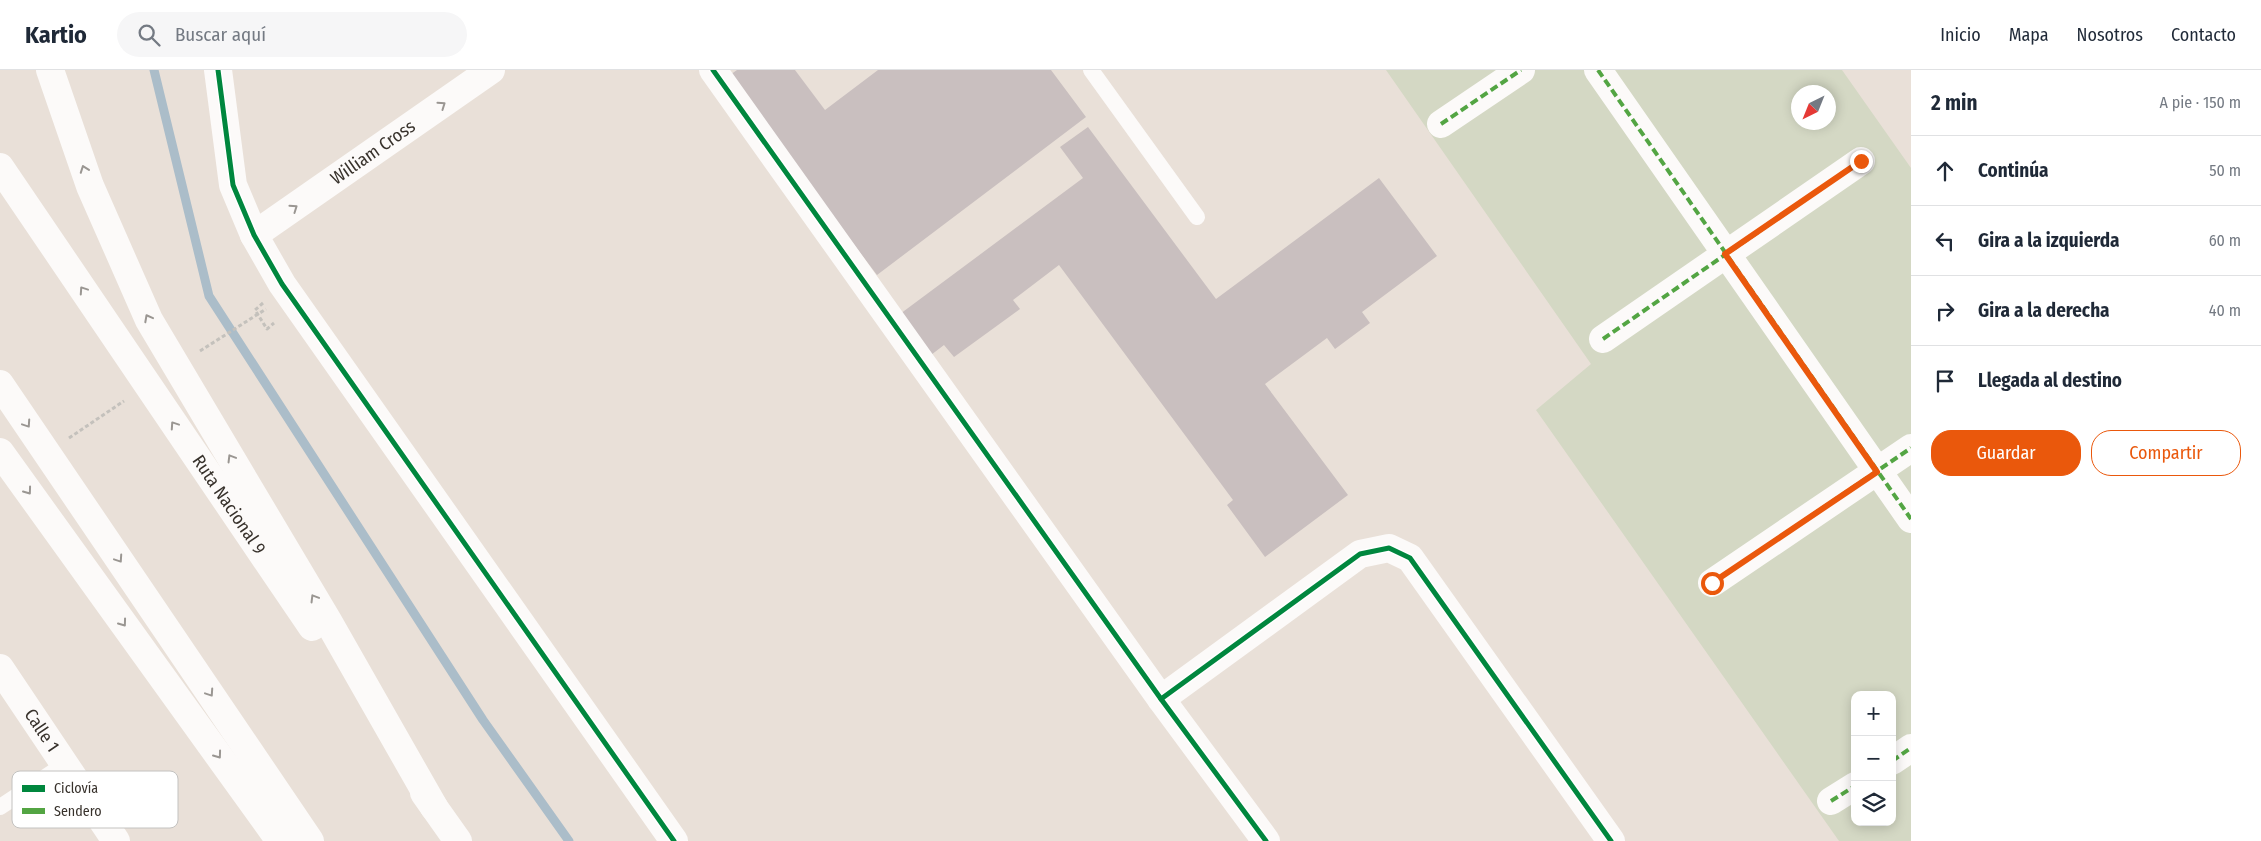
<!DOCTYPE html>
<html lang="es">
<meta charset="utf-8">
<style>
:root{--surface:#fff;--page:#f6f6f7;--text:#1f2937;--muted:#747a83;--line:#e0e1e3;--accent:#ea580c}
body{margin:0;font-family:"Fira Sans Condensed",sans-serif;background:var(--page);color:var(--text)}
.controls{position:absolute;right:15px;bottom:15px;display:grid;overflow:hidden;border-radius:10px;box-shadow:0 2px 12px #0003}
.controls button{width:45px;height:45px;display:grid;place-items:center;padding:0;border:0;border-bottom:1px solid var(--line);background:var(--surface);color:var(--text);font:25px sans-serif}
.compass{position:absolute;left:1791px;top:15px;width:45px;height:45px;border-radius:50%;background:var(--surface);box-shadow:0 2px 12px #0003;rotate:223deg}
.stop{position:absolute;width:15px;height:15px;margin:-11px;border:4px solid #ea580c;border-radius:50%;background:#fff}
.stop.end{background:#ea580c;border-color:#fff;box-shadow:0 1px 5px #0008}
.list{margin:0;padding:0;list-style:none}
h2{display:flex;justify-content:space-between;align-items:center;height:65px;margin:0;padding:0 20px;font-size:21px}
h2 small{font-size:16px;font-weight:400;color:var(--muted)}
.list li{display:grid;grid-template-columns:32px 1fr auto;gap:15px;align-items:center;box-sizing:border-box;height:70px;padding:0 20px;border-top:1px solid var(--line)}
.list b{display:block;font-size:19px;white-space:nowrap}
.list em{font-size:16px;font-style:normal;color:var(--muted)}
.actions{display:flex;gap:10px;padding:15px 20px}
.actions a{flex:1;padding:11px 0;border:1px solid var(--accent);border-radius:20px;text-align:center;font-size:18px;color:var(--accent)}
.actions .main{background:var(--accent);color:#fff}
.icon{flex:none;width:28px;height:28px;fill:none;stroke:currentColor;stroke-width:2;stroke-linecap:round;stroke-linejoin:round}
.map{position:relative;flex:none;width:1911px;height:771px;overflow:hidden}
header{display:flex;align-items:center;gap:30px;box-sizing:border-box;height:70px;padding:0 25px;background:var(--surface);border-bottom:1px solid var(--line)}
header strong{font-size:24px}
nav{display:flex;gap:28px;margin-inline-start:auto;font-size:18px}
.search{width:350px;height:45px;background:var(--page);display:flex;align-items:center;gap:12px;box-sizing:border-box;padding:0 18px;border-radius:28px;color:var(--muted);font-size:19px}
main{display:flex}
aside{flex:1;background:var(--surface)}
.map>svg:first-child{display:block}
</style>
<header>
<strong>Kartio</strong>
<div class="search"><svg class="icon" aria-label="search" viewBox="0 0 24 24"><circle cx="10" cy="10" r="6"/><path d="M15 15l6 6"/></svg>Buscar aquí</div>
<nav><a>Inicio</a><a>Mapa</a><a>Nosotros</a><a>Contacto</a></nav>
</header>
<main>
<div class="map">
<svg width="1911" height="771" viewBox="0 0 1911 771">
<rect width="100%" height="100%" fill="#e9e0d8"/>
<path fill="#d4d8c4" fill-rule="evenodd" d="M1386 0H1842L1911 98V771H1839L1536 340 1591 294ZM1798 22H1828V52H1798ZM1855 625H1892V752H1855Z"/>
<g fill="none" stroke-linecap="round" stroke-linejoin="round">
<path stroke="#abbdc9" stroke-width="9" d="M154 0 209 226 483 650 569 771"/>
</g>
<g fill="#c9bfbf">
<path d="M737 0H795L825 40 878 0H1051L1086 47 877 205 727 7Z"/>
<path d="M1088 57 1216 229 1379 108 1437 186 1362 242 1370 253 1335 279 1327 268 1265 314 1348 425 1265 487 1227 435 1233 430 1059 195 1013 230 1020 239 954 287 944 275 931 285 900 244 1083 108 1060 77Z"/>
</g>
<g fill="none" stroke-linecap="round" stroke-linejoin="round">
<g stroke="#c4c1bc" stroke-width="3" stroke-dasharray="4 2.5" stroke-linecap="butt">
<path d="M263 233 255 240 267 259 274 253"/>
<path d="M200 281 266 239"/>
<path d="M69 368 124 331"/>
</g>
<g stroke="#fcfaf9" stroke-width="16">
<path d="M1091 0 1197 147"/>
<path d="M0 737 65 694"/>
</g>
<g stroke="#fcfaf9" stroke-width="28">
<path d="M713 0 1161 629 1266 771"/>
<path d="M1598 0 1911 449"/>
<path d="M1441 54 1521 0"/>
<path d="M254 165 282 214 674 771"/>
<path d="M1603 269 1861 91"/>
<path d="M1712 513 1911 378"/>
<path d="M1161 629 1360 484 1389 478 1410 488 1611 771"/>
<path d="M1892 691 1911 678"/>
<path d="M1831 731 1855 716"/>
</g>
<g stroke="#fcfaf9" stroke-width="28">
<path id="s1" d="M218 0 233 115 254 165 491 0"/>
<path id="s2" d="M0 598 116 771"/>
</g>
<g stroke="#fcfaf9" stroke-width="28">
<path d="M50 0 90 116 149 250 328 551 434 737"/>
<path id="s3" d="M0 97 312 557"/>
<path d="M0 314 310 771"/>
<path d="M0 382 280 771"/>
<path d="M424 723 458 771"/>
</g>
<g stroke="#53a543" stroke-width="4" stroke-dasharray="8 4" stroke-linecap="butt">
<path d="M1598 0 1911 449"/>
<path d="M1441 54 1521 0"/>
<path d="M1603 269 1861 91"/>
<path d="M1712 513 1911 378"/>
<path d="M1892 691 1911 678"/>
<path d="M1831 731 1855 716"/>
</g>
<defs>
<g id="cycleway">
<path d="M218 0 233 115 254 165 282 214 674 771"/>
<path d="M713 0 1161 629 1266 771"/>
<path d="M1161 629 1360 484 1389 478 1410 488 1611 771"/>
</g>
</defs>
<use href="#cycleway" stroke="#fff" stroke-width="8"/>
<use href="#cycleway" stroke="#00873e" stroke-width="5"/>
</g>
<defs><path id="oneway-chevron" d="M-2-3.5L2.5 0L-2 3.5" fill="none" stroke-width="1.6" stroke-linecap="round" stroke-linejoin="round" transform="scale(1.25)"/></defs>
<g stroke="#9a9692">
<use href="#oneway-chevron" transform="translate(442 35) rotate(-35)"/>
<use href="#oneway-chevron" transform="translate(84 99) rotate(-110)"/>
<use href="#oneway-chevron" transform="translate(294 138) rotate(-35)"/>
<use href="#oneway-chevron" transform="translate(83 220) rotate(-124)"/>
<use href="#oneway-chevron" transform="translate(148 248) rotate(-118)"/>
<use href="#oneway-chevron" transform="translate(27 354) rotate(56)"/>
<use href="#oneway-chevron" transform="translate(174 355) rotate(-124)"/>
<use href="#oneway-chevron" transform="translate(231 388) rotate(-121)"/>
<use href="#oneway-chevron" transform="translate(28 421) rotate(54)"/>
<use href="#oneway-chevron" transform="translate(119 489) rotate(56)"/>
<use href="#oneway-chevron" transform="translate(314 528) rotate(-121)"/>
<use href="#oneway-chevron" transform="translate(123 553) rotate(54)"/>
<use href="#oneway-chevron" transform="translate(210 623) rotate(56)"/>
<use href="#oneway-chevron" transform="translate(218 685) rotate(54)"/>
</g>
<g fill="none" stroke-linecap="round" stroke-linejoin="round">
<path stroke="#ea580c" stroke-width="6" d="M1712 513 1877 402 1725 184 1861 91"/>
</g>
<g text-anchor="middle" stroke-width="5" stroke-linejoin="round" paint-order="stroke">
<g font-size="18" fill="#38322c" stroke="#fff">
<text dy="6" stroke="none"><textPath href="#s1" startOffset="315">William Cross</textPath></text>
<text dy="6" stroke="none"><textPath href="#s3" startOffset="408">Ruta Nacional 9</textPath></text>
<text dy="6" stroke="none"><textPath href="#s2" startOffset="75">Calle 1</textPath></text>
</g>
</g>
<rect x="12" y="701" width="166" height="57" rx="8" fill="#fff" stroke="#c3c2c0" stroke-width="1"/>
<rect x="22" y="715" width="23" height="7" fill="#00873e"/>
<rect x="22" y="738" width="23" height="6" fill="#53a543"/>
<g font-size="14" fill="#38322c">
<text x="54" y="723">Ciclovía</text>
<text x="54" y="746">Sendero</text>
</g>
</svg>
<div class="controls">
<button>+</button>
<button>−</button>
<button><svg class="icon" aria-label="layers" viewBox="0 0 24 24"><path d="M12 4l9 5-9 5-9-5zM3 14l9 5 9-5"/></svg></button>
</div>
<svg class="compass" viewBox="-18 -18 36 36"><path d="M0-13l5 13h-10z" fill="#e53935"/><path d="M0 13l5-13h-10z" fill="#747a83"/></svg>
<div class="stop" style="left:1712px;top:513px"></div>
<div class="stop end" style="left:1861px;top:91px"></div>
</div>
<aside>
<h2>2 min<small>A pie · 150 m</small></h2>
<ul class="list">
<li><svg class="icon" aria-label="ahead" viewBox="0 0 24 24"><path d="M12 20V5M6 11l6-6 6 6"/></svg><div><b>Continúa</b></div><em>50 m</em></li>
<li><svg class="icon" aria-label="left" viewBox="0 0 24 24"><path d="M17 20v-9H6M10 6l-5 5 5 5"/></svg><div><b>Gira a la izquierda</b></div><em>60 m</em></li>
<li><svg class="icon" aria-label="right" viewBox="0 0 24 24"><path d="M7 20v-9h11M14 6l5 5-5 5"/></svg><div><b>Gira a la derecha</b></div><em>40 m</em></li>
<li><svg class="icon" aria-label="arrive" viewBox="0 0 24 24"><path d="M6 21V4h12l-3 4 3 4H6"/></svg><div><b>Llegada al destino</b></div></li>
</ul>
<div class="actions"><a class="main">Guardar</a><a>Compartir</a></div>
</aside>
</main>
